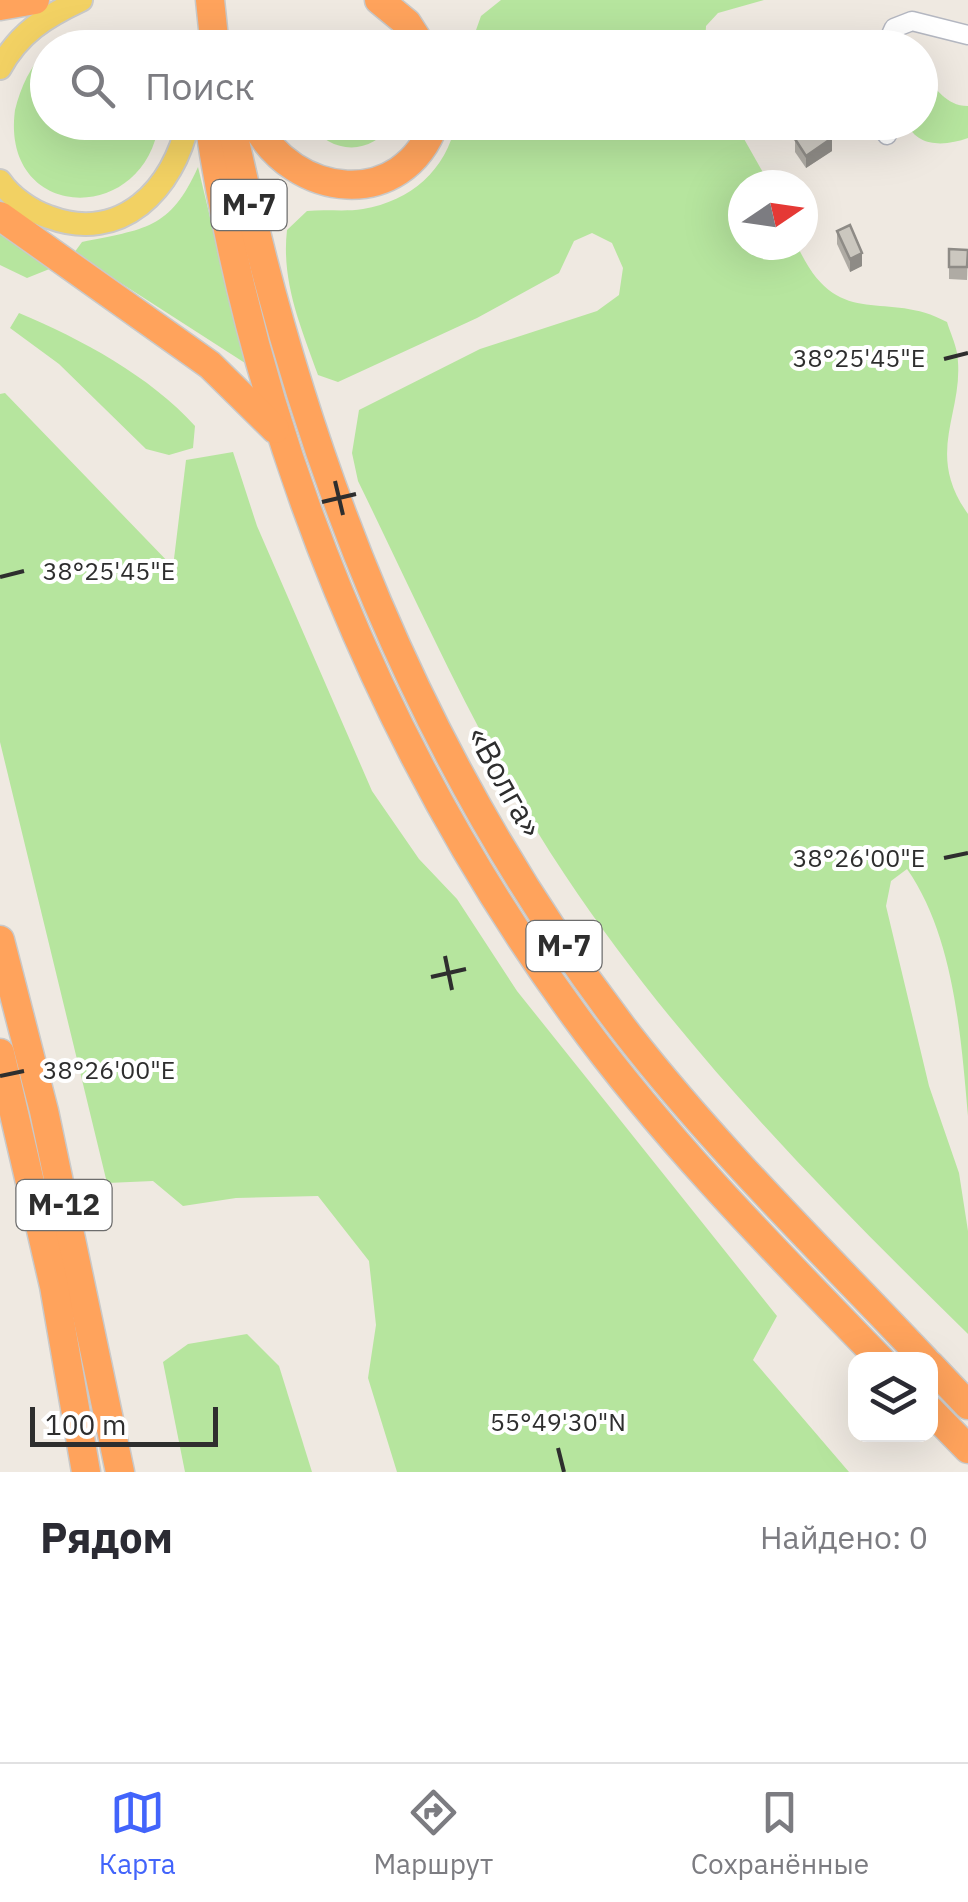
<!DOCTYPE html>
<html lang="ru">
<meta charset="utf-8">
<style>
:root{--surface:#fff;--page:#f2f2f3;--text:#2b2b33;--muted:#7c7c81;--line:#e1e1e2;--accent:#4264fb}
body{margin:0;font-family:"IBM Plex Sans",sans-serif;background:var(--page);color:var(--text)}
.controls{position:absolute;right:30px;bottom:30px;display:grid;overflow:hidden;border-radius:20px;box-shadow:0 10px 40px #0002}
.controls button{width:90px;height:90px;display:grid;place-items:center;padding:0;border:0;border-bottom:2px solid var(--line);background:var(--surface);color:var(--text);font:50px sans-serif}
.compass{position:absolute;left:728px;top:170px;width:90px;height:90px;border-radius:50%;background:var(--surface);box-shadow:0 10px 40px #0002;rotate:77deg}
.scale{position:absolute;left:30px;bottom:25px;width:188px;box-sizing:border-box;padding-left:10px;border:5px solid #2e2e2e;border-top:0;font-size:28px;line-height:35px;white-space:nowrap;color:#2e2e2e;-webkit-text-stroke:8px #fff;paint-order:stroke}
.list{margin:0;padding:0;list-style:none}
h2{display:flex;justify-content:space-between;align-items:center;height:130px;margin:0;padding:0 40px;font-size:42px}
h2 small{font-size:32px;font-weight:400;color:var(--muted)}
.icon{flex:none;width:55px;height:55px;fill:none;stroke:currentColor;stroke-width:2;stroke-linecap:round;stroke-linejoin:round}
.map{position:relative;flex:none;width:968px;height:1472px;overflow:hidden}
.search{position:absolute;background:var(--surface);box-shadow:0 10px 40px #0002;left:30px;right:30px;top:30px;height:110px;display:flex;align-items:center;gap:25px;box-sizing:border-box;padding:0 35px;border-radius:55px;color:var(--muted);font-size:38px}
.sheet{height:290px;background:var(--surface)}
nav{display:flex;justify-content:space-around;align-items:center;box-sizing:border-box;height:140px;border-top:2px solid var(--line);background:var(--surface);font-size:28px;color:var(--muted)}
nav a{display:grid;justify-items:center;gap:5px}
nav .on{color:var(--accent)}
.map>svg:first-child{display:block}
</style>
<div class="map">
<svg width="968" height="1472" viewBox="0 0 968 1472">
<rect width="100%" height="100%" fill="#efe9e1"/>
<g fill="#b6e59e">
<path d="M501 0H764L718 13 706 26 705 47H470L481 16Z"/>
<path d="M47 49 48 122 159 123C144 227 0 222 15 110 21 86 30 67 47 49Z"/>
<path d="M921 75C937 87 945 106 968 106V138C946 146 917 148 907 123L920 122Z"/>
<path d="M309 123H393C371 156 331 155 309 123Z"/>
<path d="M456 123H735L770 185H743V245H797C837 334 885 288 947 322 950 332 955 342 957 353 966 412 923 451 968 514V1116C961 1037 954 936 907 869L891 881 886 906 929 1086 959 1173 968 1231V1334C823 1192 678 1045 565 875 483 752 423 614 358 481L352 453 359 410 480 349 597 311 619 295 623 268 612 243 592 233 574 241 559 273 477 318 338 382 318 375C301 327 281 282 287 230L307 211C326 209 345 212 363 209 411 201 446 170 456 123Z"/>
<path d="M198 167 245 363 74 253 82 242C144 229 170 230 198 167Z"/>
<path d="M0 231 52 268 27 278 0 265Z"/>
<path d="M19 313C81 339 150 376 195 426L193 448 169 455 146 449 59 364 10 328Z"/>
<path d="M5 393 173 567 186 460 233 452 257 526 372 791 419 859 457 899 517 991 777 1316 753 1360 849 1472H397L368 1378 376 1325 369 1261 318 1196 236 1198 183 1206 153 1181 107 1183 0 742V394Z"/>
<path d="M247 1334 279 1366 312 1472H185L163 1362 188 1344Z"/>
</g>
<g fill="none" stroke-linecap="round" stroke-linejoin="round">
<defs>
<g id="minor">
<path d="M885 48 894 28 912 21 968 35"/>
<path d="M886 122 887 135"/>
</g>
<g id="major">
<path d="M0 68C19 33 45 17 81 0"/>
<path d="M0 181C11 197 31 211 49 217 121 244 174 189 188 122"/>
</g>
<g id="highway">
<path d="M210 0 215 48"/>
<path d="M379 0 407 23 423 48"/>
<path d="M0 6 35 0"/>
<path d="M209 122C256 440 385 756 575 1016 665 1140 774 1250 881 1360"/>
<path d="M231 122C300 456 420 765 629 1036 719 1151 825 1254 925 1360"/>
<path d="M254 122C293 199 403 212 435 122"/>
<path d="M0 216 210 365 275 429"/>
<path d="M0 940 44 1111 120 1472"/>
<path d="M0 1053 54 1286 86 1472"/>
<path d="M930 1365 968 1405"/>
<path d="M930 1410 968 1449"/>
</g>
</defs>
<use href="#minor" stroke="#b4b7c1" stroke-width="21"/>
<use href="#major" stroke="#c9c9c9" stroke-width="26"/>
<use href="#highway" stroke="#c9c9c9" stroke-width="31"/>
<use href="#minor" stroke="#fff" stroke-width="18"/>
<use href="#major" stroke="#f2d163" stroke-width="22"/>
<use href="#highway" stroke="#ffa35c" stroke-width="28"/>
</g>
<g fill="#afaba4">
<path d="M795 139 832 151 806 168 795 152Z"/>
<path d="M837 231 862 266 850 272 837 244Z"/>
<path d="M949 249 968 250 967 280 949 279Z"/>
</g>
<g fill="#8e8b86">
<path d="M832 138V151L806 168V156Z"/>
<path d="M862 253V266L850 272V259Z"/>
</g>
<g fill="#cbc7bf" stroke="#8e8b86" stroke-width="2.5">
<path d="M820 122 832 138 806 156 795 139Z"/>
<path d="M850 225 862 253 850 259 837 231Z"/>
<path d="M949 249 968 250 967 267H949Z"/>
</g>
<path fill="none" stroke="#2e2e2e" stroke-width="4" d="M944 359 968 353M335 481 343 515M322 502 356 494M0 577 24 571M944 858 968 853M445 956 452 990M431 977 466 969M0 1076 24 1071M558 1448 564 1472"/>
<g text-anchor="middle" stroke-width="8" stroke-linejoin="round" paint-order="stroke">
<g fill="#fff" stroke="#6d6d6d" stroke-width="2.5">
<rect x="211.5" y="180" width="75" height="50" rx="8"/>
<rect x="526.5" y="921" width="75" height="50" rx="8"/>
<rect x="16.5" y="1180" width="95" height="50" rx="8"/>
</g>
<g font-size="30" font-weight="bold" fill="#2e2e2e">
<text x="249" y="215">М-7</text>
<text x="564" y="956">М-7</text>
<text x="64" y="1215">М-12</text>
</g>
<g font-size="32" fill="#2e2e2e" stroke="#fff">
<text transform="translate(505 782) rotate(61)" y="11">«Волга»</text>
</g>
</g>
<g font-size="25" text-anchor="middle" fill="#2e2e2e" stroke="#fff" stroke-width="8" stroke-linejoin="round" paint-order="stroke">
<text x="859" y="367">38°25'45"E</text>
<text x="109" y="580">38°25'45"E</text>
<text x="859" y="867">38°26'00"E</text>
<text x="109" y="1079">38°26'00"E</text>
<text x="558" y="1431">55°49'30"N</text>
</g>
</svg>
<div class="controls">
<button><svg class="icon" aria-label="layers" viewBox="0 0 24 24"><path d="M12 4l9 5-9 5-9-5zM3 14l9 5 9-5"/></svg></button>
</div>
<svg class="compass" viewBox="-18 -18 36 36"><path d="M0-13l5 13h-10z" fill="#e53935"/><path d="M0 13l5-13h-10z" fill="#7c7c81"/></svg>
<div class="scale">100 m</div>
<div class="search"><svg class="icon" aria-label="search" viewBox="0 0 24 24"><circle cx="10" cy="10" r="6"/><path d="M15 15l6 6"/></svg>Поиск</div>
</div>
<section class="sheet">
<h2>Рядом<small>Найдено: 0</small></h2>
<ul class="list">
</ul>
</section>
<nav>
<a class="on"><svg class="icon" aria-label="map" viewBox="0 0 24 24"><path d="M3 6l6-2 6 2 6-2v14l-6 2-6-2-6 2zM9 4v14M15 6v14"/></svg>Карта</a>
<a><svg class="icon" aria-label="directions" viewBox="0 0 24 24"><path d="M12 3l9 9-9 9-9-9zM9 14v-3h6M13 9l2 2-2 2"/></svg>Маршрут</a>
<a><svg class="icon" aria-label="saved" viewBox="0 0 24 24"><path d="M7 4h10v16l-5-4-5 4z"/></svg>Сохранённые</a>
</nav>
